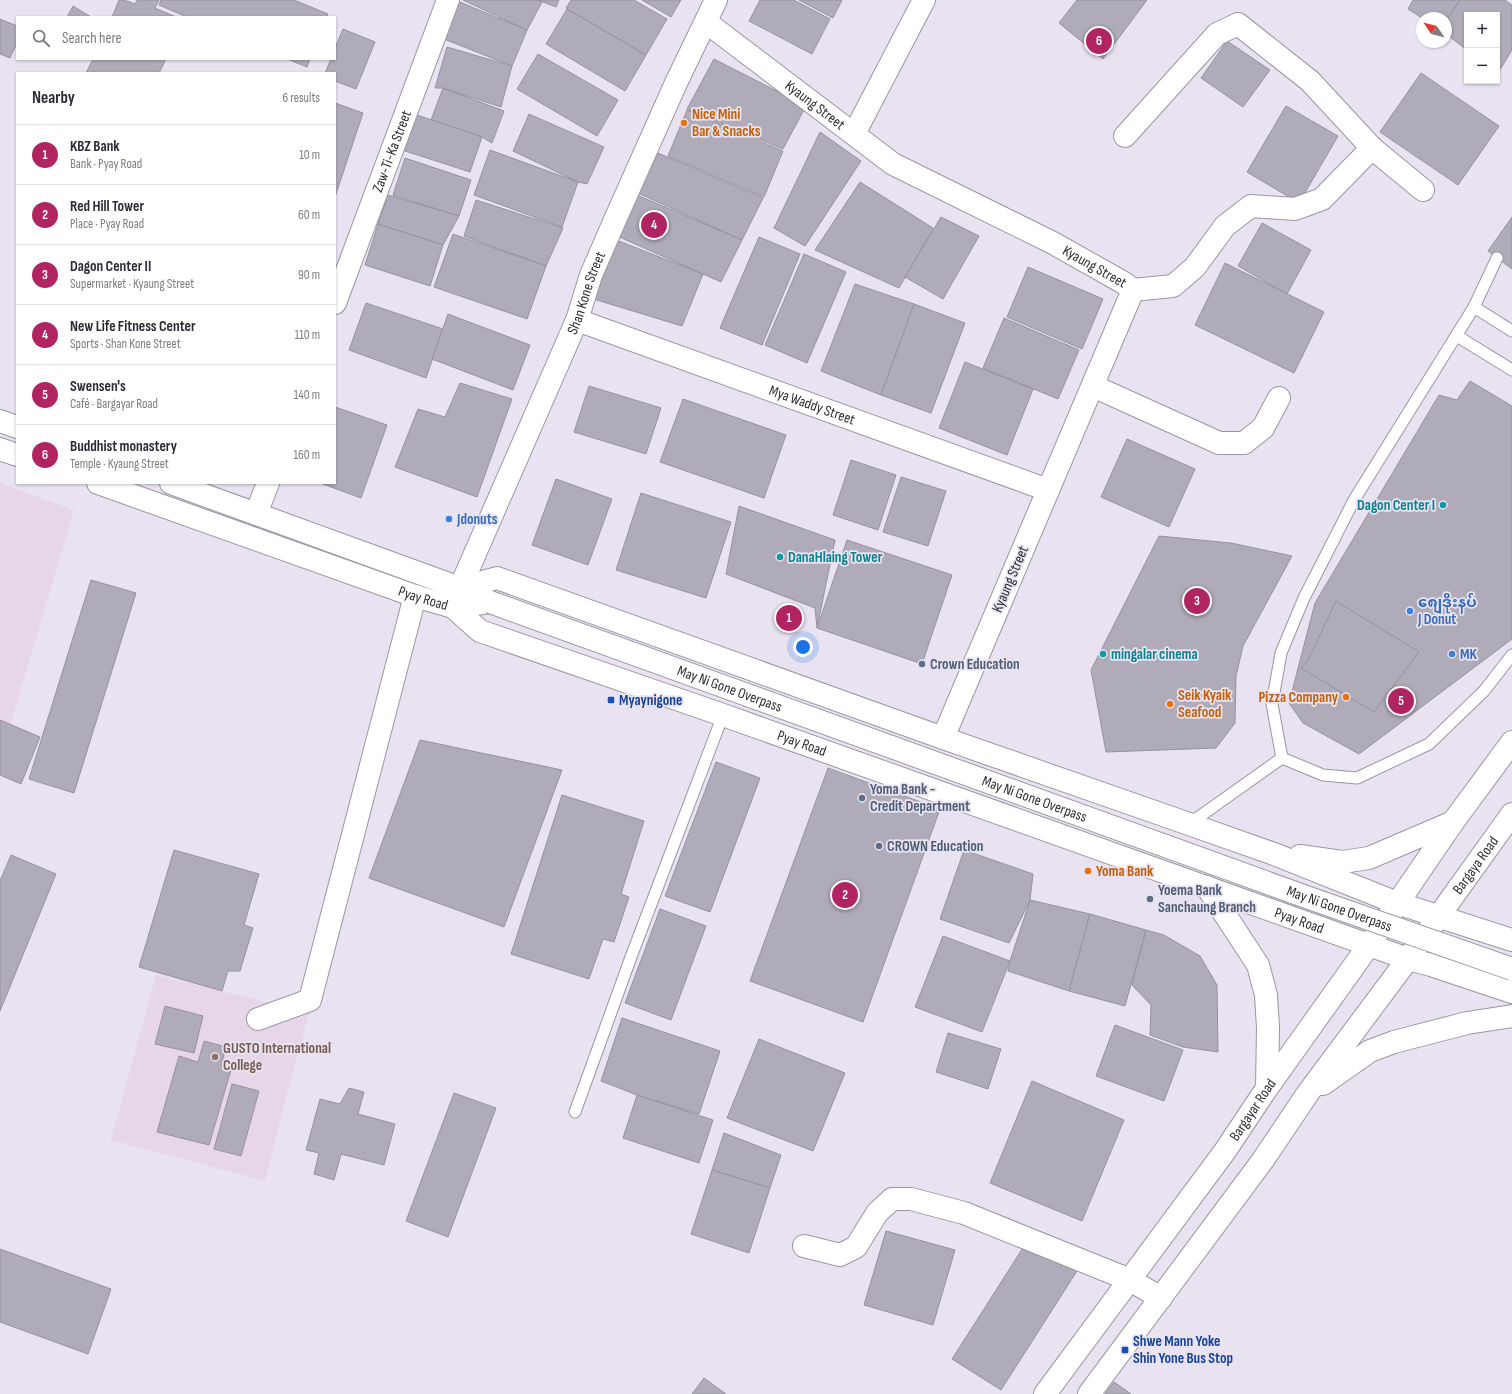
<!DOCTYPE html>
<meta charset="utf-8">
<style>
:root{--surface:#fff;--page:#f7f7f7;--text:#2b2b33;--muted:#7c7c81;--line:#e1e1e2;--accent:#b02461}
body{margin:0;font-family:"Sofia Sans Condensed","Noto Sans Myanmar",sans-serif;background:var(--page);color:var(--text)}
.controls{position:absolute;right:12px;top:12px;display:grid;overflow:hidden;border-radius:0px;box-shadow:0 1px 3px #0004}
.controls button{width:36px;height:36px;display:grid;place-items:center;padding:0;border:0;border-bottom:1px solid var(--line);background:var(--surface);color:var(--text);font:20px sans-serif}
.compass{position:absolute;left:1416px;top:12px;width:36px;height:36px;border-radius:50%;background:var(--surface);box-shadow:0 1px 3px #0004;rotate:305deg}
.you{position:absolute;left:803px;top:647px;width:14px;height:14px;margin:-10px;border:3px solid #fff;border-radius:50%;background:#1a73e8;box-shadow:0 0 0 6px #1a73e833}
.badge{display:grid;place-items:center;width:26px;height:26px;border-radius:50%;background:var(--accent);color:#fff;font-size:13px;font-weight:700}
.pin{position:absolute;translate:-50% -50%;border:2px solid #fff;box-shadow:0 1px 4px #0006}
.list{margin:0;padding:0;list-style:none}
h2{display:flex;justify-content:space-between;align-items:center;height:52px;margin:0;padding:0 16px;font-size:17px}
h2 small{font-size:13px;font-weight:400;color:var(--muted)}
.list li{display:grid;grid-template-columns:26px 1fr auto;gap:12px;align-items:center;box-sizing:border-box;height:60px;padding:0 16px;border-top:1px solid var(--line)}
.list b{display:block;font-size:15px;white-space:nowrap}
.list p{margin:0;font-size:13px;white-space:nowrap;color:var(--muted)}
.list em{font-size:13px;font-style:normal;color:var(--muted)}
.icon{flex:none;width:22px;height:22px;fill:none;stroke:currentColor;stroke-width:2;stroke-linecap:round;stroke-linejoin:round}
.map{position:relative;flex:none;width:1512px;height:1394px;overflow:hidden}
.search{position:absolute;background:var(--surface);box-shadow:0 1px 3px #0004;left:16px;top:16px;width:320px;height:44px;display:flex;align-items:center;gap:10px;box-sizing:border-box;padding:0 14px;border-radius:0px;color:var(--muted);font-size:15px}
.panel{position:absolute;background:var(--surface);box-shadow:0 1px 3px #0004;left:16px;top:72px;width:320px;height:412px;border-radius:0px}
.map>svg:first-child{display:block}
</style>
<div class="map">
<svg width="1512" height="1394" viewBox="0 0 1512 1394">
<rect width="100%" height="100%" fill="#e9e3f1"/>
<g fill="#e7d6e8">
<path d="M0 483 74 510 0 759Z"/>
<path d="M156 975 309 1013 285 1101 265 1181 111 1140Z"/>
</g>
<g fill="#b0abb8" stroke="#97929f">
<path d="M119 0H124L135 4 137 0H159L155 8 176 17H112Z"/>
<path d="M161 0H294L328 14 327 17H187L159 5Z"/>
<path d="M455 0 527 30 512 66 439 37Z"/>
<path d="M463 0H537L542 2 527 30Z"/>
<path d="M538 0H559L556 7Z"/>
<path d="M571 0H634L667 19 646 55 566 8Z"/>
<path d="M642 0H681L671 17Z"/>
<path d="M760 0H794L830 19 812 54 749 21Z"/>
<path d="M799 0H842L833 18Z"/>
<path d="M1077 0H1147L1103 59 1059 23Z"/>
<path d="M1413 0H1460L1446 22V18H1422L1408 9Z"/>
<path d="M1460 0H1505L1512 5V50L1498 73H1497V15H1467V50L1446 34V22Z"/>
<path d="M73 6 91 17H67Z"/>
<path d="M567 9 646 55 625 91 546 44Z"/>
<path d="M0 19 17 26V43L10 58 0 54Z"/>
<path d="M343 29 375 42 356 89 335 81V73H325L331 59H335V48Z"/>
<path d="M1227 41 1270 70 1243 107 1201 78Z"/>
<path d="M447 47 512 66 501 107 443 88H435Z"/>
<path d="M538 54 618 100 597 136 517 89Z"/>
<path d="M93 59H166L159 73H86Z"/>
<path d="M287 59H310L307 67Z"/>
<path d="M714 59 806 106 783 149 687 109Z"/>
<path d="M1421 73 1499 126 1458 185 1380 132Z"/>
<path d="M443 88 504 111 492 143 482 137 431 120Z"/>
<path d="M335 103 363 113 335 197Z"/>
<path d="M1286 106 1338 136 1299 203 1247 172Z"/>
<path d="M687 110 783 151 764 197 668 156Z"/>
<path d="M411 113 482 137 470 172 399 149Z"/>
<path d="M529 114 604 147 587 184 578 182 513 151Z"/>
<path d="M820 132 861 161 805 246 774 228Z"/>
<path d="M490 150 578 182 562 227 474 195Z"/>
<path d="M658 153 763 198 742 240 638 193Z"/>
<path d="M405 158 471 180 459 216 393 195Z"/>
<path d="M860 182 933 228 899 288 815 250Z"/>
<path d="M388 195 459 216 443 245 378 224Z"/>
<path d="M637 195 742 240 721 282 617 236Z"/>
<path d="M476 200 563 228 546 266 464 236Z"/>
<path d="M941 217 979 236 943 299 905 277Z"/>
<path d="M1512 217V269L1488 251Z"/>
<path d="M1262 223 1311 250 1287 294 1238 266Z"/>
<path d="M378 224 443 245 430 286 365 265Z"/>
<path d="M453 234 546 266 527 319 434 287Z"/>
<path d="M759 237 800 254 762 345 720 328Z"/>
<path d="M611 238 703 274 682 326 587 297Z"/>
<path d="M804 254 846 272 807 363 765 345Z"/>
<path d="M1225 263 1324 312 1294 373 1195 325Z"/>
<path d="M1028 267 1103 299 1082 349 1007 317Z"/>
<path d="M855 284 914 304 881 395 821 371Z"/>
<path d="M366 303 443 329 426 378 349 350Z"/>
<path d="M914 304 965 323 931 413 881 395Z"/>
<path d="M448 314 530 345 513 390 432 359Z"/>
<path d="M1004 318 1079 350 1058 399 983 368Z"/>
<path d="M965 362 1033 389 1007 455 939 428Z"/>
<path d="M1470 381 1512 406V639L1359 754 1303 723 1289 703 1315 603 1439 395 1457 400Z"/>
<path d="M460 383 512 399 477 497 395 467 418 409 445 417Z"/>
<path d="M589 386 661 408 646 454 574 432Z"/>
<path d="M683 399 786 435 764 498 660 462Z"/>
<path d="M335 407 387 425 361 498 320 483H335Z"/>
<path d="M1127 439 1195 469 1169 527 1101 497Z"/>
<path d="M851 460 896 475 878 530 833 515Z"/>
<path d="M901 477 946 491 928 546 883 532Z"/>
<path d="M556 479 612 499 588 565 532 545Z"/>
<path d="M641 493 731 522 706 598 616 570Z"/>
<path d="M739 506 835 540 817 628 815 608 726 574Z"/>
<path d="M1159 536 1231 543 1292 556 1243 646 1236 676 1235 723 1216 748 1106 752 1091 670Z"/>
<path d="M847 540 952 575 922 664 817 628Z"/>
<path d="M91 580 136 593 74 793 29 779Z"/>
<path d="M1336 601 1419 652 1374 712 1301 668 1308 660Z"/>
<path d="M0 720 40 737 21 784 0 775Z"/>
<path d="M420 740 562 770 504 927 369 878Z"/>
<path d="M716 762 760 778 710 912 665 896Z"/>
<path d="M828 768 940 809 863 1022 750 981Z"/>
<path d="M562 795 644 821 621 894 629 897 614 942 603 939 589 979 511 954Z"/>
<path d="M174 850 259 874 244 925 253 928 240 971H228L222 991 139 967Z"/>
<path d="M964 850 1033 874 1030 900 1009 943 940 919Z"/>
<path d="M11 855 56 874 0 1011V881Z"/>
<path d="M1030 900 1090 914 1069 991 1008 971 1010 961Z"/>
<path d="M660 909 706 926 671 1020 625 1003Z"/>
<path d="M1090 914 1146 930 1125 1006 1069 991Z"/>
<path d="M1146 930 1164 935 1200 956 1217 985 1218 1052 1183 1047 1150 1035 1151 1005 1132 985Z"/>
<path d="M943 936 1010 961 982 1032 915 1007Z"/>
<path d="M165 1006 203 1016 194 1053 155 1044Z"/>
<path d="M622 1018 720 1051 699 1114 637 1095 601 1081Z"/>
<path d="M1115 1025 1183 1050 1164 1101 1096 1076Z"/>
<path d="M948 1033 1001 1049 988 1089 936 1072Z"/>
<path d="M759 1039 845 1073 813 1151 727 1118Z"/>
<path d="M204 1041 226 1047 221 1066 231 1070 209 1145 157 1132 179 1056 198 1062Z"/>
<path d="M1032 1081 1124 1120 1082 1221 990 1183Z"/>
<path d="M232 1084 259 1091 241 1156 214 1149Z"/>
<path d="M349 1088 364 1092 358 1114 395 1124 384 1165 341 1154 334 1180 314 1174 319 1153 306 1150 320 1099 340 1104Z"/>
<path d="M454 1093 496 1108 448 1237 406 1221Z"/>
<path d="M637 1095 713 1120 699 1163 623 1138Z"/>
<path d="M724 1133 781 1155 770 1188 712 1170Z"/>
<path d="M712 1170 770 1188 749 1253 691 1234Z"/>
<path d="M886 1231 955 1250 933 1325 864 1305Z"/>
<path d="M1028 1240 1077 1271 1001 1390 952 1359Z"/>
<path d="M0 1249 111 1289 88 1354 0 1322Z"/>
<path d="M704 1378 726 1394H692Z"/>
<path d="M1114 1382 1131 1394H1105Z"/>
</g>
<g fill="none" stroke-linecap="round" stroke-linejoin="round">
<defs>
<g id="service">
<path d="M1474 307 1512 331"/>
<path d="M1457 336 1512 370"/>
<path d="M1282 758 1272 704 1281 653 1304 598 1354 500 1474 307 1497 258"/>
<path d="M1282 758 1323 775 1357 778 1429 744 1484 691 1512 655"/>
<path d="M1189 824 1282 758"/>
<path d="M575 1112 631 957 723 715"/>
</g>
<g id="minor">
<path id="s1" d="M706 22 893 164 1053 243 1124 283 1133 290 943 738"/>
<path d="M854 134 924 0"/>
<path d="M1125 136 1217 34 1238 24 1310 81 1372 148"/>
<path d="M1133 290 1173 286 1195 267 1225 226 1251 206 1295 209 1322 199 1372 148 1423 190"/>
<path id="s2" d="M335 303 448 0"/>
<path id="s3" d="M577 320 1048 490"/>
<path d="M1093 386 1219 443H1244L1263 428 1279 398"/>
<path d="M256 514 268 483"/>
<path id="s4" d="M460 588 577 320 591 275 614 222 676 83 716 0"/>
<path d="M258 1019 310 1000 415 596"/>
<path d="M804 1246 840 1255 856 1247 877 1213 892 1199H911L964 1213 1130 1280 1161 1298"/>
</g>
<g id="primary">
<path d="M460 588 497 578 943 738 1189 824 1274 854 1397 903 1512 940"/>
<path id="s5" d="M453 607 480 631 723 715 1408 959 1431 965 1512 992"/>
<path d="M1300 856 1342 862 1369 858 1453 822"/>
<path d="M1207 887 1258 965 1266 995 1268 1028 1267 1088"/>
<path d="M1323 1084 1370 1051 1394 1042 1467 1023 1512 1016"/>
<path id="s6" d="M1045 1394 1225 1151 1267 1088 1369 945 1453 822 1512 742"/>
<path id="s7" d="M1089 1394 1263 1160 1308 1093 1408 959 1512 814"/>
</g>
<g id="trunk">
<path d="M0 421 17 427"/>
<path d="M0 449 17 455"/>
<path id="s8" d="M98 483 415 596 453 607 490 602"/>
<path d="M171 483 460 588 490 602"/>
</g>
</defs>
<use href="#service" stroke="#9b96a2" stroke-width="13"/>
<use href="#minor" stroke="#9b96a2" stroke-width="24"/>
<use href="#primary" stroke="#9b96a2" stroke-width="24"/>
<use href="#trunk" stroke="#9b96a2" stroke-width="24"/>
<use href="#service" stroke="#fff" stroke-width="11"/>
<use href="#minor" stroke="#fff" stroke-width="22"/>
<use href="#primary" stroke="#fff" stroke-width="22"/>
<use href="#trunk" stroke="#fff" stroke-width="22"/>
<defs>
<g id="trunk-bridge">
<path id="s9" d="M490 602 1312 899 1512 969"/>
</g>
</defs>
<use href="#trunk-bridge" stroke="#9b96a2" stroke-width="24" stroke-linecap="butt"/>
<use href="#trunk-bridge" stroke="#fff" stroke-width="22"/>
</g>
<g fill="#e8710a" stroke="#e9e3f1" stroke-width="1.5">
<circle cx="684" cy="123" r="4"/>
<circle cx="1346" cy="697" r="4"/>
<circle cx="1170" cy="704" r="4"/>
<circle cx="1088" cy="871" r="4"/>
</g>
<g fill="#0f9aa8" stroke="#e9e3f1" stroke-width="1.5">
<circle cx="1443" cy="505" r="4"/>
<circle cx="780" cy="557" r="4"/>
<circle cx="1103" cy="654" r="4"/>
</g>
<g fill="#3f7fe0" stroke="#e9e3f1" stroke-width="1.5">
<circle cx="449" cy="519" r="4"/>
<circle cx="1410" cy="611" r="4"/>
<circle cx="1452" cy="654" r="4"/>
</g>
<g fill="#5c6f8a" stroke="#e9e3f1" stroke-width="1.5">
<circle cx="922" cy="664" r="4"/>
<circle cx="862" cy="798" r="4"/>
<circle cx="879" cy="846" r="4"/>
<circle cx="1150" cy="899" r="4"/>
</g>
<g fill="#1a4fb4" stroke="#e9e3f1" stroke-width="1.5">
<rect x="607" y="696" width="8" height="8" rx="2"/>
<rect x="1121" y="1346" width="8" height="8" rx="2"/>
</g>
<circle fill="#8d6e63" stroke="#e9e3f1" stroke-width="1.5" cx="215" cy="1057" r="4"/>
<g text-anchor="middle" stroke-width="3.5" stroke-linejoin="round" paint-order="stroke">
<g font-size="15" fill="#302e33" stroke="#e9e3f1">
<text dy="5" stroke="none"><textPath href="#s1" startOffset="137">Kyaung Street</textPath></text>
<text dy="5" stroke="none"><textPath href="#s2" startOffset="162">Zaw-Ti-Ka Street</textPath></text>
<text dy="5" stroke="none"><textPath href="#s1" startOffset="461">Kyaung Street</textPath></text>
<text dy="5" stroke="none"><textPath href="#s4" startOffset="321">Shan Kone Street</textPath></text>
<text dy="5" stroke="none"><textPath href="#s3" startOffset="250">Mya Waddy Street</textPath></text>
<text transform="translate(1010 579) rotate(-67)" y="5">Kyaung Street</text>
<text dy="5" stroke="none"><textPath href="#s8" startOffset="345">Pyay Road</textPath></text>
<text dy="5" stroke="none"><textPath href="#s9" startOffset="255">May Ni Gone Overpass</textPath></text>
<text dy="5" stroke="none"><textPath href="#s5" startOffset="377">Pyay Road</textPath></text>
<text dy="5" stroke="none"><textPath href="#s9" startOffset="579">May Ni Gone Overpass</textPath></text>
<text dy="5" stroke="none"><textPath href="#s7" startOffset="655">Bargaya Road</textPath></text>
<text dy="5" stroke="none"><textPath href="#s9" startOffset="903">May Ni Gone Overpass</textPath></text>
<text dy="5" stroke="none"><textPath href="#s5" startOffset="905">Pyay Road</textPath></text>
<text dy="5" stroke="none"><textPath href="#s6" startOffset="352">Bargayar Road</textPath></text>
</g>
<g font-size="15" font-weight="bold" fill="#c56008" stroke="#e9e3f1" text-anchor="start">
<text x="692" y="119">Nice Mini<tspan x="692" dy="17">Bar &amp; Snacks</tspan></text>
<text x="1178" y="700">Seik Kyaik<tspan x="1178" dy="17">Seafood</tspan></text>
<text x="1338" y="702" text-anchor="end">Pizza Company</text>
<text x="1096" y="876">Yoma Bank</text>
</g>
<g font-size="15" font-weight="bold" fill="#0d838f" stroke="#e9e3f1" text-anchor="start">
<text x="1435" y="510" text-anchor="end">Dagon Center I</text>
<text x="788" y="562">DanaHlaing Tower</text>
<text x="1111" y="659">mingalar cinema</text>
</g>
<g font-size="15" font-weight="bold" fill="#366cbe" stroke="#e9e3f1" text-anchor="start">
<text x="457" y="524">Jdonuts</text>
<text x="1418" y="607">၈ျေဒိုးနပ်<tspan x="1418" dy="17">J Donut</tspan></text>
<text x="1460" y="659">MK</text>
</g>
<g font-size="15" font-weight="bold" fill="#4e5e75" stroke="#e9e3f1" text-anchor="start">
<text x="930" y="669">Crown Education</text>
<text x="870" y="794">Yoma Bank -<tspan x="870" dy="17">Credit Department</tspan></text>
<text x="887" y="851">CROWN Education</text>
<text x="1158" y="895">Yoema Bank<tspan x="1158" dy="17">Sanchaung Branch</tspan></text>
</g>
<g font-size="15" font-weight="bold" fill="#164399" stroke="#e9e3f1" text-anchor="start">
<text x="619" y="705">Myaynigone</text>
<text x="1133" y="1346">Shwe Mann Yoke<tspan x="1133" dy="17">Shin Yone Bus Stop</tspan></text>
</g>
<g font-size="15" font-weight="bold" fill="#785e54" stroke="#e9e3f1" text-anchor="start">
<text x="223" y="1053">GUSTO International<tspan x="223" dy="17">College</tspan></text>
</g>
</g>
</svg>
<div class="controls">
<button>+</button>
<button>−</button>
</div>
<svg class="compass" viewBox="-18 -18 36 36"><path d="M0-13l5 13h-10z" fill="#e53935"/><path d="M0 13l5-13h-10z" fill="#7c7c81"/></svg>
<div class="you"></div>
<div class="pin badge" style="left:789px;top:618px">1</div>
<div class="pin badge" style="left:845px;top:895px">2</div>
<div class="pin badge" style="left:1197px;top:601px">3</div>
<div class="pin badge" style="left:654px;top:225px">4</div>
<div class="pin badge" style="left:1401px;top:701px">5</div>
<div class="pin badge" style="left:1099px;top:41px">6</div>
<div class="search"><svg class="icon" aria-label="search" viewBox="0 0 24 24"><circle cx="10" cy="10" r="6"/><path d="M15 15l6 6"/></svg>Search here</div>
<section class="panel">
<h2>Nearby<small>6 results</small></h2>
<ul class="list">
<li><span class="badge">1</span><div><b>KBZ Bank</b><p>Bank · Pyay Road</p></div><em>10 m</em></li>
<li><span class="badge">2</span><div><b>Red Hill Tower</b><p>Place · Pyay Road</p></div><em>60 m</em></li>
<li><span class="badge">3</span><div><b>Dagon Center II</b><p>Supermarket · Kyaung Street</p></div><em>90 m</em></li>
<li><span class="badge">4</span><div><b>New Life Fitness Center</b><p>Sports · Shan Kone Street</p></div><em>110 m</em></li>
<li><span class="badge">5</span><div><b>Swensen's</b><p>Café · Bargayar Road</p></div><em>140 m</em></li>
<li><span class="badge">6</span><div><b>Buddhist monastery</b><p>Temple · Kyaung Street</p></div><em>160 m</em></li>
</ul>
</section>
</div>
